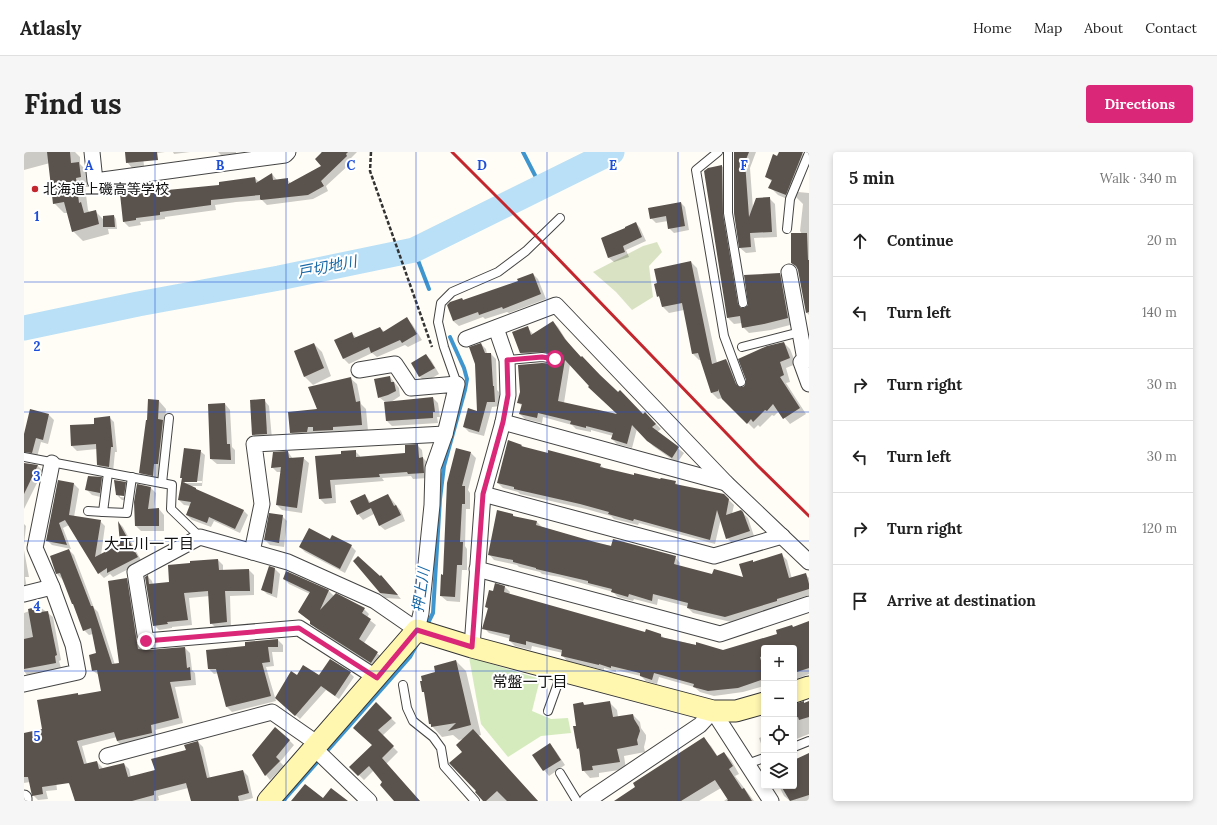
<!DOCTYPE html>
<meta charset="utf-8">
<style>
:root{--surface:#fff;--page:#f6f6f6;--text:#222;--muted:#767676;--line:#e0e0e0;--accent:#db2777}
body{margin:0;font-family:Lora,"Noto Sans JP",serif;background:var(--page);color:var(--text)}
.controls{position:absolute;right:12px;bottom:12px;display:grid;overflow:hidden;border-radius:4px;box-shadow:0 2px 6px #0003}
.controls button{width:36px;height:36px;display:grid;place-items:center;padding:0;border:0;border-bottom:1px solid var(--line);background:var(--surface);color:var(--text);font:20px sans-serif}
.stop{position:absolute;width:12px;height:12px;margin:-9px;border:3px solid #db2777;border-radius:50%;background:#fff}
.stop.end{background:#db2777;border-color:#fff;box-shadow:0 1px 4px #0008}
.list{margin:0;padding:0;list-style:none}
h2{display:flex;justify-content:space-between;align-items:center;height:52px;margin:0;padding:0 16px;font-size:17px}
h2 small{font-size:13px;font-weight:400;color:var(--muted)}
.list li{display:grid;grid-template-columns:26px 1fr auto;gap:12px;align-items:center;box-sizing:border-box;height:72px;padding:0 16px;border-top:1px solid var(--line)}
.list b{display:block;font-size:15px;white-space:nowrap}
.list em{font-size:13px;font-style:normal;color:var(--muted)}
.icon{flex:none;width:22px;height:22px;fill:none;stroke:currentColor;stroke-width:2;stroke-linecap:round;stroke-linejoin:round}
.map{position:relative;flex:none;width:785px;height:649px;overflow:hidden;border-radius:4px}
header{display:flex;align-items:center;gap:24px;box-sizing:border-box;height:56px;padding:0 20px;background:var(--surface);border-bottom:1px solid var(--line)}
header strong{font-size:19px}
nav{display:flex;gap:22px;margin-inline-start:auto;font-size:14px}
.intro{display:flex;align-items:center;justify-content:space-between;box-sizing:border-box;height:96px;padding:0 24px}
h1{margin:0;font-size:28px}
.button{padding:10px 18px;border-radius:4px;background:var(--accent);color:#fff;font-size:14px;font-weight:700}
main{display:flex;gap:24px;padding:0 24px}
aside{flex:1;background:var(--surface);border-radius:4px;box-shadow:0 2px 6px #0003}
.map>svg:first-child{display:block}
</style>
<header>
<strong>Atlasly</strong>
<nav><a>Home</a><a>Map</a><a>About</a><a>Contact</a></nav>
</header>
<div class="intro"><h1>Find us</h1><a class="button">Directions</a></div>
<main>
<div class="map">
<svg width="785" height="649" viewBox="0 0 785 649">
<rect width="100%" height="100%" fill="#fffdf5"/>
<path fill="#d5ebbd" d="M445 505 516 527 508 559 527 567 544 566 547 581 517 584 484 605 457 572Z"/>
<path fill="#d9e3c4" d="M633 90 638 100 625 114 629 145 608 158 592 140 569 120 619 94Z"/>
<g fill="#0003" fill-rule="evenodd">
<path d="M0 0H51L56 5V12L65 21 67 35H61L64 58 66 61 71 59 80 68 90 64 92 67 93 77H84L85 82 59 89 49 79 44 61H40L30 51 26 11 0 18Z"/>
<path d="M102 0H141L119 3 120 14 108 16 103 10Z"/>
<path d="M149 0H166L150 2Z"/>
<path d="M194 0H212V2L197 3Z"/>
<path d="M297 0H333L326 7 328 10 302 34 304 39 289 47 243 53 238 48 212 50 191 53 192 58 141 65V67L116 70 117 73 105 75 100 70 114 41 123 34 129 39H133L134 40 196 34 231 26 235 30 248 22 253 28 263 27 267 32 299 14 298 2Z"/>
<path d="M711 0H732L726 16 729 57 746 47 751 52 753 85 730 86 732 100 722 101 716 96 710 60Z"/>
<path d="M756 0H776L785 8V13L774 40 785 41V163L783 161 775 118 768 111 778 82 776 79 779 52 772 45 770 50 754 43 746 35 748 30 742 24Z"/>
<path d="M698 14 704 20V69L720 158 756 122 762 128 770 172 747 178 725 181 719 175 718 171 710 172 704 166 684 17Z"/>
<path d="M657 51 661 55 665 78 650 81 645 76 644 69 632 71 627 66Z"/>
<path d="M612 71 616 76 622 89 602 98 605 105 590 110 585 106 578 86 603 77Z"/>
<path d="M667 110 673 116 693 211 702 208 708 214 717 236H720L760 191 766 197 772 212 762 216 766 230 762 231 782 262 766 272 755 259 750 264 748 263 736 275 734 273 730 277 699 246 694 247 688 241 677 208H675L669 202 660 158 645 161 639 155 637 147 634 144Z"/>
<path d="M509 122 514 127 522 147 485 161 483 160 461 167 459 165 435 174 429 169 438 147 440 149 495 130Z"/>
<path d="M383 167 388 172 398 188 384 195 381 193 353 205 348 201 325 212 320 207 327 181 333 186 356 176 361 180Z"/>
<path d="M529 170 534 175 546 194 558 206 619 263 621 261 637 277 633 280 660 301 653 311 629 294 613 277 608 296 593 292 588 287 589 284 567 278V280L552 277 548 273 519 265 518 271 501 267 496 262 498 254 494 250 538 207 525 204 502 206 496 201 503 175 509 182ZM546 212 596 264 540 251Z"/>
<path d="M290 192 298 200 307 224 289 233 281 225 271 199Z"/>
<path d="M457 192 462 197 463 202H467L472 207 473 238 475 240 476 254 468 255 460 284 445 280 440 275 454 260Z"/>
<path d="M402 203 407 208 415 222 401 230 396 225 388 211Z"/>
<path d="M366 225 375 236 376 244 367 250 409 246 414 251 416 265H413L414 271 368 274 363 269 361 250 355 245Z"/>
<path d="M326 226 333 232 337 252 342 257 344 279 296 285 292 281H290L289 286 273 287 267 281 294 258Z"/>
<path d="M240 248 245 254 248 287 235 288 229 283 227 249Z"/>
<path d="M135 249 142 257 136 331 124 328 116 321Z"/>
<path d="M201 252 206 258 208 295 211 298V312H193L187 307Z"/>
<path d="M25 263 30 268 24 292 17 290 13 305 0 304V286Z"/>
<path d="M85 265 90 270 93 300H91L89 320 79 318 74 313 73 297 53 299 48 294 71 273Z"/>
<path d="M484 290 497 293 500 296 576 313 581 317 611 324 651 330 655 334 700 343 710 353 708 362 717 359 724 366 730 384 708 391 703 386 697 366 691 392 615 371 614 373 590 367 587 364 562 357 496 342 494 340 479 336 474 331Z"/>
<path d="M393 293 398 298 399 306 404 311V326L389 327 387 324 358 326 360 329 311 333 312 351 301 352 296 347 292 305 318 303 331 299 336 304V306L382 302Z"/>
<path d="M176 299 181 303 178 334H166L174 339 219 358 224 363 216 381 190 369 187 375 168 368 163 363 167 354 160 353 155 348 158 326ZM161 329H178V331H161Z"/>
<path d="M264 300 269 307 279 306 285 311 278 361 258 358 253 353 257 320H253L248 315Z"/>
<path d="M447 301 452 306 444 338 446 341V357H442L441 394 443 397V418H438L436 450 423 449 417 444 420 424 424 331Z"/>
<path d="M0 312 14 314 19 319 0 357Z"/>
<path d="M77 326 83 332 81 346 68 343 63 338Z"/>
<path d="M34 330 50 332 55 337 50 365 76 369 81 374 77 403 97 392 95 371 99 375 118 410 89 425 86 422 80 426 75 421 45 373 39 376 47 397 28 393 23 388Z"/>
<path d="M101 331 107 336 105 349 98 348 93 343ZM96 343 105 344V346L96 345Z"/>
<path d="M113 333 127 336 132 341 130 358 135 357 140 363V379H117L112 374Z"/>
<path d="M341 343 347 351 364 343 377 359 381 369 361 378 355 373 350 362 339 368 334 362Z"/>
<path d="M489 363 491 365 513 370 518 375 571 391 651 405 656 411 655 415 689 423 720 427 728 409 730 411 757 402 763 408 768 427 781 422 785 426V443L757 452 758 454 707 470 669 461 664 456 665 455 634 447 633 453 610 447 609 449 594 445 589 440 536 425 518 422 516 420 495 415 493 413 470 408 465 402Z"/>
<path d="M258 364 263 369 260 395 246 393 241 388Z"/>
<path d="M0 372 2 374 0 393Z"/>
<path d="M306 388 327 394 332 399 321 421 281 400 276 395Z"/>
<path d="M0 398 5 425H1L3 437H0Z"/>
<path d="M45 398 50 403 70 456 74 460 91 513 96 512 103 427 108 432 118 499 161 496 166 501 168 518 171 521 172 533 151 535 159 571 131 578 133 586 98 594 93 589V585L58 594 63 612 73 610 78 615 79 617 100 612 105 617 107 626 132 619 174 590 179 595 186 626 219 619 224 624 229 646 218 649H168L164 636 134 644 135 648 132 649H51L47 633 44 631 29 598 33 638 22 639 24 647 14 648 9 643 6 630 0 631V582L19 577 54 542 56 544 78 539 75 523 69 519 73 502 69 482 65 483 60 478 51 454 38 427 33 422Z"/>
<path d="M194 408 199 413V419L225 418 230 423V443L206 444 207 475 192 476 187 471 186 444 165 446 168 473 148 475V476L135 478 130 473 124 425 128 429 129 433 146 431Z"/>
<path d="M246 415 251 417 256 422 253 446 243 442 238 437Z"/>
<path d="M263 420 305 439 310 444 340 457 345 462 343 466 352 473 340 491 359 506 352 516 293 477 287 472V470L275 460 286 442 265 432 260 427Z"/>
<path d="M357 424 362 429 377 447 361 446 356 441V426Z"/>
<path d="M472 432 481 435 486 440 485 443 622 481 637 483 640 486 699 499 755 483 785 470V522L770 528V496H740V534L719 540 690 544 676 540 670 535 635 525 633 532 622 529 617 524 592 518V520L580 516V518L543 509 538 503 539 501 508 494 507 498 491 494 486 489 487 487 465 481 460 476 464 457 462 455 470 441Z"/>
<path d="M16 455 29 465 37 508 35 509 37 516 3 523 0 519V461Z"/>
<path d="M254 488 259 493V500H248L250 514 242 515 252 549 208 560 203 555 195 521 190 522 185 517 222 495Z"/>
<path d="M432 509 442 519 457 583 454 584 514 649H460L439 600 440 587 435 588 429 583 418 585 406 572 401 542 399 539 413 521Z"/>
<path d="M326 521 330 525 315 547 302 538 276 567 257 550 273 524H295Z"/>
<path d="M785 550V582L770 588V555Z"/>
<path d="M559 551 562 554 586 551 593 558 594 565 609 563 616 570 617 576 622 583V587L620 595 621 600 600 604 602 617 575 621V625L566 626 559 618 557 600 554 597 550 575H553Z"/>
<path d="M352 552 372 571 358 584 374 600 362 612 396 649H372L350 618 340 628 327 615 349 593Z"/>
<path d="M740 584V600L735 586Z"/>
<path d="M680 587 687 594 694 605 700 601 707 608 715 622 711 624 730 649H700L704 646 697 636 675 649H592Z"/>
<path d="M265 588 270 593 256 610 260 614 246 628 242 623 229 603Z"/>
<path d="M526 592 531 598 541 613 525 624 520 618Z"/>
<path d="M770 601 773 607 785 602V649H766L760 644 755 634H770Z"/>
</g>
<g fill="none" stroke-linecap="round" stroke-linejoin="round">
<g stroke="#3f96cf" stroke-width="4">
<path d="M499 0 517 35"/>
<path d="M390 98 405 137"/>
<path d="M402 475 409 461 416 347 420 314 441 238 443 227 440 216 426 185"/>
<path d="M259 649 386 505 393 492"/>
</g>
<path stroke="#b9e0f7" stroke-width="25" d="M0 176 114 152 255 126 390 98 588 0"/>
</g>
<g fill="#5a524d" fill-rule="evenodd">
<path d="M23 0H46L47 11 55 10 57 25 52 26 55 51 57 50 60 61 72 58 75 72 48 80 40 50 29 52Z"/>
<path d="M101 0H133L134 8 102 11Z"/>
<path d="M298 0H324L322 2 323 4 297 29 300 34 284 43 237 48 236 47V43L187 48V53L136 60V63L112 66V68L99 70 96 42 113 40 112 35 124 33V39L133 38V39L195 33V30L231 25 232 31 248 21 249 28 264 26V32L297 14 291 7Z"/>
<path d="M710 0H725L721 10 725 65 732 46 746 45 748 80 726 81 727 95 715 96 710 61Z"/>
<path d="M755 0H779L762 43 744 36 748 28 741 25 749 2 753 4Z"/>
<path d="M698 13 699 62 714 152 717 156H720L724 153 720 123 756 121 764 166 740 172 718 176 716 164 703 166 680 19 684 16Z"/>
<path d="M657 50 661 74 644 77 642 64 626 67 624 56Z"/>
<path d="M90 63 91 75H79V64Z"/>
<path d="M612 70 618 85 599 94 601 100 584 106 577 86 601 76V75Z"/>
<path d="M767 81H783L784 108H785V160L782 161 774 118 772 114 767 111Z"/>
<path d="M667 109 688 212 702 207 712 232 716 235H719L721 233 722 228 714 207 743 194 760 190 766 206 756 210 760 223 756 225 776 256 759 267 749 252 743 259 741 258 729 270 727 267 723 272 698 247 694 237V239L687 241 674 201 668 202 658 151 638 155 635 144 633 145 630 132 633 131 630 117Z"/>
<path d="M509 121 517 142 479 157 478 155 455 163 454 160 429 169 423 153 426 150 438 146 439 148 494 129 493 127Z"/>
<path d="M383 165 393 182 378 191 376 188 347 201 345 195 319 207 310 188 328 180 330 186 356 175 359 180Z"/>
<path d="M529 169 541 187 557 205 558 204 576 223 594 240 596 238 619 262 621 260 632 272 628 275 655 295 648 306 623 289 608 273 603 292 587 287 589 281 562 274V276L546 272 547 269 514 261 513 266 495 262 498 252 493 251 496 240 494 213 518 211 533 212 536 207 534 203 519 200 496 201 488 180 504 174 507 183ZM541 208 565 234 564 235 593 262 534 249Z"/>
<path d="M290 191 300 216 280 225 270 199Z"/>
<path d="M457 191 461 201H467L469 234H470L471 250H463L455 280 439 275 444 256 453 259 451 212 445 195Z"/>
<path d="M402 202 411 216 395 225 387 211Z"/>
<path d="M366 224 367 230H370L372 239 364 243 354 246 350 227Z"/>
<path d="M327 225 332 250 336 249 338 273 309 275V278L289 279V275H284L283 280 266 281 264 260 293 257 284 235Z"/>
<path d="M409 245 411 260H409V266L362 269 360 250Z"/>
<path d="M124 247 135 248 134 267 139 268 134 312H130L129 324 115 321 122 268H123Z"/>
<path d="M238 247H241L243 282 228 283 226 248Z"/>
<path d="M201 251 203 292H206L207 308 186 307 184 252Z"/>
<path d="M6 257 25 262 19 288 12 286 8 301 0 300V282Z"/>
<path d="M86 264 89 295H87L85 315 73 313 72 292 47 294 46 273 70 272V266Z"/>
<path d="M484 288 498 293 497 294 524 301V298L577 312 576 315 610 323V321L636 327 637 326 652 329 651 332 700 342 705 347 702 363 717 358 719 360 726 379 702 387 693 358 686 388 610 367 609 369 584 362 585 360 556 352 490 337V335L473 331Z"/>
<path d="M394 292 395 306 399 305 400 321 384 322 383 320 355 322 356 325 306 328 308 346 295 347 291 304 317 302V299L332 298V305L381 301V293Z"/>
<path d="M160 296 177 298 173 330H159L172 336V337L220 358 211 377 185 365 183 371 162 363 167 350 154 348 158 326H156Z"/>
<path d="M432 296 447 300 438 334H441V352H438L436 390H439L438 413H433L431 445 416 444 417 422 419 423 423 331Z"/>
<path d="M264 299 265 306 280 305 273 356 252 353 257 315 247 316 249 300Z"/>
<path d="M0 311 14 313 0 342Z"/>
<path d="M64 324 78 325 76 341 61 338Z"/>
<path d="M34 328 50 331 45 363 77 368 71 405 96 392 94 369 114 405 83 421V416L74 422 41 368 35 371 43 393 22 389Z"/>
<path d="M90 328 102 330 100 344 92 343Z"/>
<path d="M113 332 127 335 124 357 135 356V374H111L110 350Z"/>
<path d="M341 342 345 351 364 342 370 354 372 353 377 363 355 374 347 356 333 363 326 349Z"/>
<path d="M473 358 489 362V364L513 369 512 373 571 390 587 394 589 387 652 404 650 412 688 422 690 417 719 425 715 412 729 408V410L758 401 765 426 782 421 785 432V437L753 447V449L701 465 663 456 664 451 629 442 628 449 605 442 604 445 587 440 588 437 564 431V429L512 417V416L489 410V408L464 403Z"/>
<path d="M245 361 259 363 255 391 240 388Z"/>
<path d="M285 376 306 387 308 383 328 393 316 417 275 395Z"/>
<path d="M45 397 67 454H69L88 512 95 511 84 429 103 426 114 497 123 498 161 495 163 516 166 515 167 528 146 530 155 566 127 573 128 581 93 589 90 580 53 589 60 612 73 609 75 617 100 611 104 625 131 618 127 607 162 598 160 593 174 589 183 626 219 618 225 641 214 644 215 649H167L162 631 130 639V643L108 649H51L45 631 18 635 19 642 8 644 4 625H0V581L18 577 13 548 54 541V543L77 539 73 518 68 519 65 503 72 501 67 476 59 479 49 452H48L36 421 32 422 26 404Z"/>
<path d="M334 404 356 424 357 423 374 443 356 441 329 409Z"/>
<path d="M194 407 195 418 225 417 226 439H201L203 470 186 472 184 439 160 441 164 468 143 470 144 472 129 474 121 425 124 423 125 432 145 430 144 413 166 411V409Z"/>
<path d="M245 414 251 416 248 442 237 438Z"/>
<path d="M262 419 305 438 296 458 312 441 341 456 338 461 347 467 335 487 354 500 347 511 286 472V469L274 460 286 440 259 427Z"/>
<path d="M471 431 481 434 480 440 621 480 622 477 637 482V485L672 493V490L699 498 753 482 752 478 768 473 769 475 785 469V516L770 521V496H740V504L736 505 740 519V527L714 536 684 539 669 535 670 532 630 521 628 528 616 524V521L587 514V516L575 512V513L537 504 538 498 502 489V493L485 489 486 483 458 477 464 456 461 455 465 438 469 439Z"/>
<path d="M16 454 17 460 24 459 33 503 31 504 32 511 0 517V487L9 485 4 457Z"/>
<path d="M254 487V495H244L246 510 238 511 247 544 202 555 192 517H184L182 498 221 494V490Z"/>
<path d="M306 507 327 520 311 544 297 534 271 564 251 546 267 519 273 523 279 513 295 523Z"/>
<path d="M432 508 447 573 424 579 432 571 407 575V572H405L400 540H398L396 529H398L397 524 411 520 410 514Z"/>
<path d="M586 549 589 565 609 562 610 567 615 575 616 579 613 588 614 593 593 597 596 610 568 614 569 618 558 619 555 596 553 597 549 574H552L549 552 559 550 560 553Z"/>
<path d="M780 549V551L785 549V565L775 568 774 565 770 566V552Z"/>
<path d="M352 550 368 566 354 578 370 594 358 606 396 649H370L356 633 358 630 345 614 334 624 325 615 348 593 329 576Z"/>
<path d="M251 575 266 588 252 605 256 609 241 624 228 603Z"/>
<path d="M449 577 485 617 514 649H483L473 639 462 649H459L451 640 452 639 425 611 438 600 432 593Z"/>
<path d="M680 585 693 604 700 600 709 614 705 617 718 637 720 636 728 649H703L704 648 691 628 657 649H590L611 635 609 631Z"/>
<path d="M526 591 537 608 519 619 508 603Z"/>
<path d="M785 601V643L766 649 757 634H770V608Z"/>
<path d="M281 632 299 646 307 636 324 649H267Z"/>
</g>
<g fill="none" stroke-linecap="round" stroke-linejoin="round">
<defs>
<g id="lane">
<path d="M694 0 672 18 700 184 717 230"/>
<path d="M704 0V61L719 151"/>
<path d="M763 77 766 47 785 1"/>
<path d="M718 195 776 180"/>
<path d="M483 208 518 205 531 207"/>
<path d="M433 232 420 195 414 170 417 151 428 140 474 120 502 99 536 66"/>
<path d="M0 305 148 333 147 357 176 385"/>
<path d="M138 331 145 266"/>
<path d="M64 359 79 360 84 321"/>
<path d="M79 360 103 361 108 325"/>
<path d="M379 533 383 556 389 569 409 585 417 596 420 614 451 649"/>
<path d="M524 559 538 520"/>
<path d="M770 595 785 589"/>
<path d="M723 612 740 606"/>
<path d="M536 621 553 649"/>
</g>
<g id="street">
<path d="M68 0 71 29 261 3 264 0"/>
<path d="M765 120 781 208"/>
<path d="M442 187 532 153 703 332 785 410"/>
<path d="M785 207 777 210 785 232"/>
<path d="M335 218 371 212 387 236 433 232 421 282 409 316 408 353 397 461 393 478 351 449 264 410 176 385 111 420 122 489 275 476 353 526"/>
<path d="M479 270 702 331"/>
<path d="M459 342 690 404 758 384"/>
<path d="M228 400 238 352 230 292 421 282"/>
<path d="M453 417 696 482 785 452"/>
<path d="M0 442 28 435"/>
<path d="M448 495 459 342 479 270 484 243 483 208 472 176"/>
<path d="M0 532 54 520 49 493 28 435 11 396 28 311"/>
<path d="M290 596 345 649"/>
<path d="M83 604 248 560 294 592"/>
<path d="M0 646V649"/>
<path d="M563 649 676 573 689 559 747 649"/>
</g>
<g id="secondary">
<path d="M770 540 785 535"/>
<path d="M244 649 393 478 448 495 689 559H712L740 551"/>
</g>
</defs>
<use href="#lane" stroke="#444" stroke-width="10"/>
<use href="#street" stroke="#444" stroke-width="17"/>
<use href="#secondary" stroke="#333" stroke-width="23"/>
<path stroke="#333" stroke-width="2.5" stroke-dasharray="4 2" stroke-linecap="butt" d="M347 0 346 19 408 195"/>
<use href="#lane" stroke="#fff" stroke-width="8"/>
<use href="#street" stroke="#fff" stroke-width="15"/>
<use href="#secondary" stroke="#fff6b0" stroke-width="21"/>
<path stroke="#c4262e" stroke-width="3" d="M428 0 519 91 733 313 785 364"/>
</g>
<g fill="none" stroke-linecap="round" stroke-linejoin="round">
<path stroke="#db2777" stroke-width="5" d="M122 489 275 476 353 526 393 478 448 495 459 342 479 270 484 243 483 208 518 205 531 207"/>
</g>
<path fill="none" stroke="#1d4ed8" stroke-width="1" stroke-opacity="0.55" d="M131 0V649M262 0V649M392 0V649M523 0V649M654 0V649M0 130H785M0 260H785M0 389H785M0 519H740M770 519H785"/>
<circle fill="#c4262e" stroke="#fff" stroke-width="1.5" cx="11" cy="37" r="4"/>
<g text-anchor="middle" stroke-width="4" stroke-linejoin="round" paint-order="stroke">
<g font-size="14" fill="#111" stroke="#fff" text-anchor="start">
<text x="19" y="42">北海道上磯高等学校</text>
</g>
<g font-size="15" font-style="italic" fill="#1768a6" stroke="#fff">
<text transform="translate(303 115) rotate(-11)" y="5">戸切地川</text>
<text transform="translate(397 438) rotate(-82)" y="5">押上川</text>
</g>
<g font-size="15" fill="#111" stroke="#fff">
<text x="125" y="397">大工川一丁目</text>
<text x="506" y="535">常盤一丁目</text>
</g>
</g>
<g font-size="13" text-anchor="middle" font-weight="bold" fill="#1d4ed8" stroke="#fff" stroke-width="4" stroke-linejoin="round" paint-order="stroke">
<text x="65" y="18">A</text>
<text x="196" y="18">B</text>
<text x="327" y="18">C</text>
<text x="458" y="18">D</text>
<text x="589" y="18">E</text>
<text x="720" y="18">F</text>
<text x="13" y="69">1</text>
<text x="13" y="199">2</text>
<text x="13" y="329">3</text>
<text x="13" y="459">4</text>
<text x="13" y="589">5</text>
</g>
</svg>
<div class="controls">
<button>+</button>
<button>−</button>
<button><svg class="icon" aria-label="locate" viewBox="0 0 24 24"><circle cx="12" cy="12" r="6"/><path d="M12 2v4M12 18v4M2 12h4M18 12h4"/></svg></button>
<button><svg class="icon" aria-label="layers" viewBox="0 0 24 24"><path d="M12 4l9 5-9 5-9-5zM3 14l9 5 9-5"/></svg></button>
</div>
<div class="stop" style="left:531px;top:207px"></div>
<div class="stop end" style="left:122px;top:489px"></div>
</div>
<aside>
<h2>5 min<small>Walk · 340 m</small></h2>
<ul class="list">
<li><svg class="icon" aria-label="ahead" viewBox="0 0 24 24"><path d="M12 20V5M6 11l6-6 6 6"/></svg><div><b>Continue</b></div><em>20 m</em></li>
<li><svg class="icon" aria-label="left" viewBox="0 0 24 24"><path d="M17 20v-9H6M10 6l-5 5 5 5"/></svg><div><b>Turn left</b></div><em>140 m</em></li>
<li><svg class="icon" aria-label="right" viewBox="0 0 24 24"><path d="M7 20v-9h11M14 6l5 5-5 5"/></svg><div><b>Turn right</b></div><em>30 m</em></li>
<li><svg class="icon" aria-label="left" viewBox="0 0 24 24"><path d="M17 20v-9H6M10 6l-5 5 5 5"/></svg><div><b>Turn left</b></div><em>30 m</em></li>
<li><svg class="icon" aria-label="right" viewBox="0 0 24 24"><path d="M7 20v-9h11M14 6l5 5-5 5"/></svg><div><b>Turn right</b></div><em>120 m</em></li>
<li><svg class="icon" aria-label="arrive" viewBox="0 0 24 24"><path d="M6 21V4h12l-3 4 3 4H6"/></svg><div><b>Arrive at destination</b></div></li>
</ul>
</aside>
</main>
